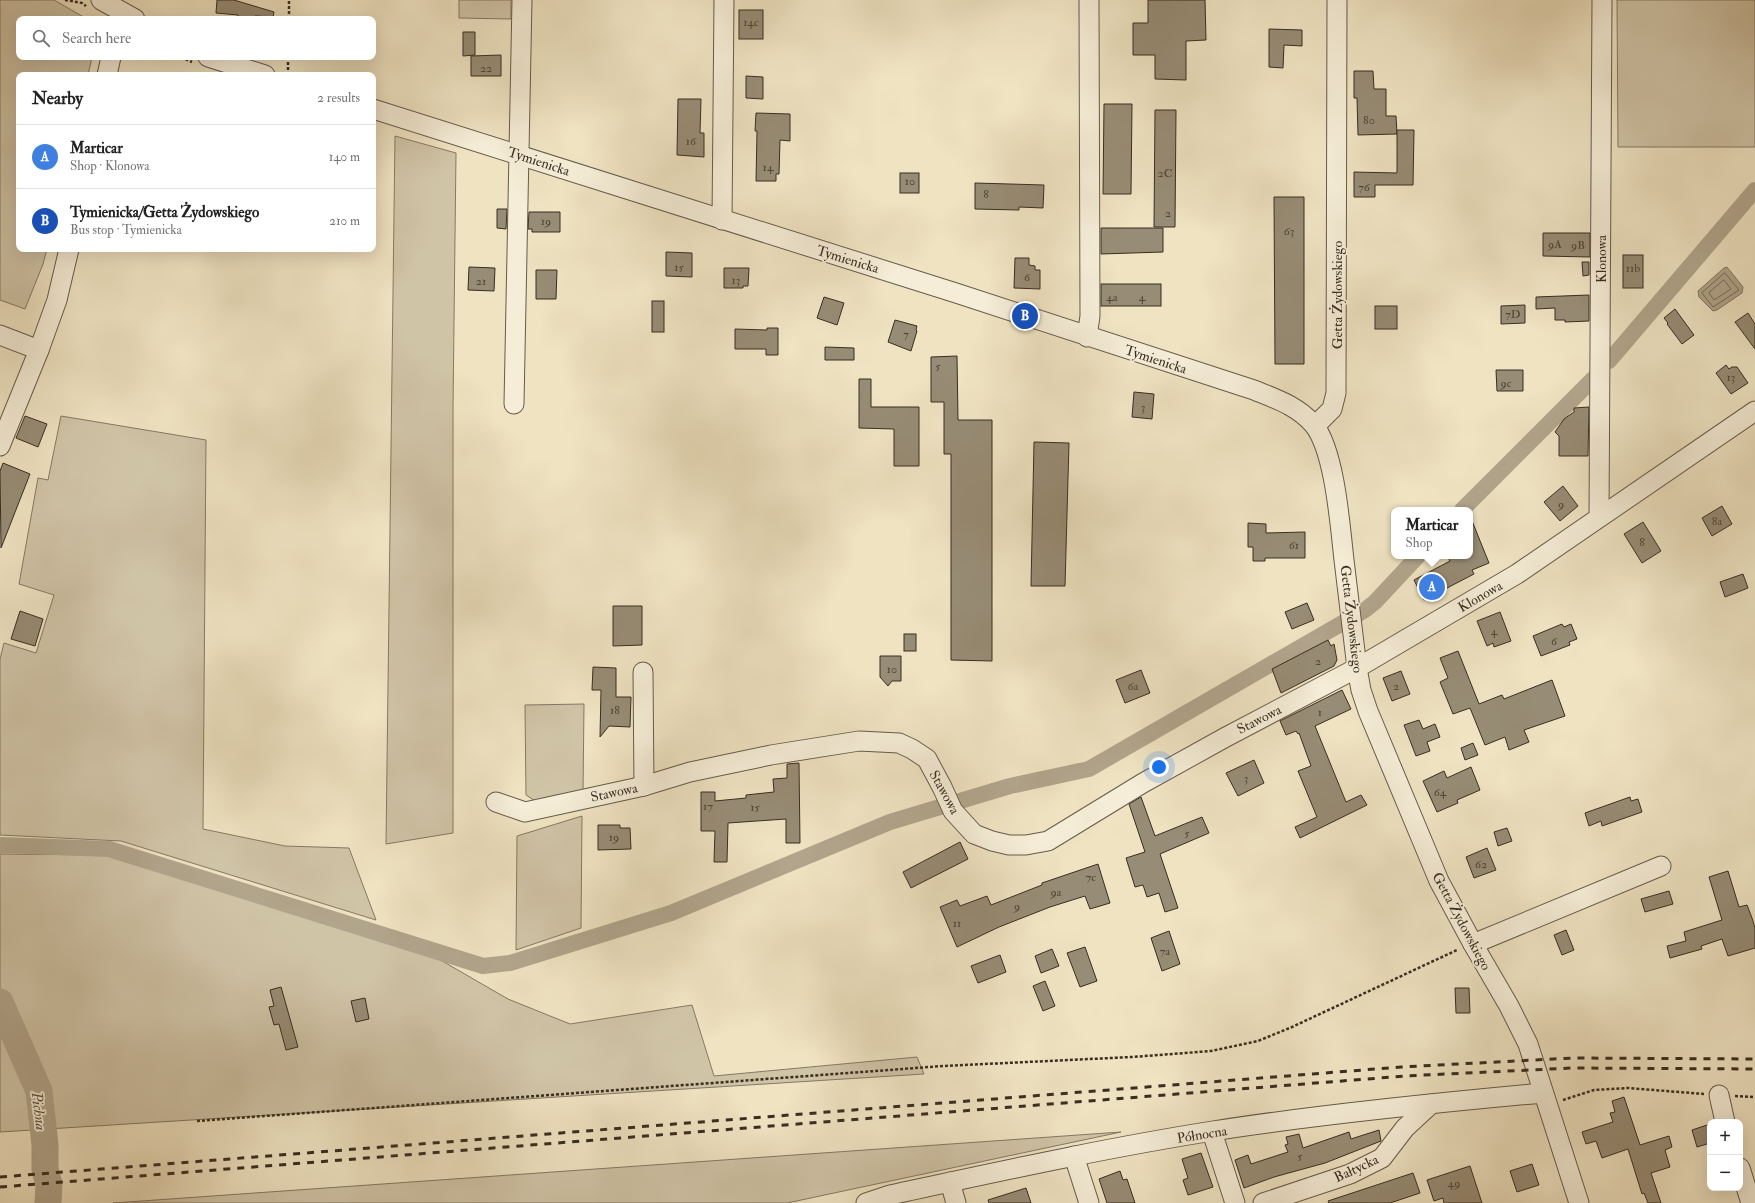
<!DOCTYPE html>
<meta charset="utf-8">
<style>
:root{--surface:#fff;--page:#f2f2f2;--text:#222;--muted:#767676;--line:#e0e0e0;--accent:#2563eb}
body{margin:0;font-family:"IM FELL Double Pica",serif;background:var(--page);color:var(--text)}
.controls{position:absolute;right:12px;bottom:12px;display:grid;overflow:hidden;border-radius:8px;box-shadow:0 4px 16px #0002}
.controls button{width:36px;height:36px;display:grid;place-items:center;padding:0;border:0;border-bottom:1px solid var(--line);background:var(--surface);color:var(--text);font:20px sans-serif}
.you{position:absolute;left:1159px;top:767px;width:14px;height:14px;margin:-10px;border:3px solid #fff;border-radius:50%;background:#1a73e8;box-shadow:0 0 0 6px #1a73e833}
.badge{display:grid;place-items:center;width:26px;height:26px;border-radius:50%;background:var(--accent);color:#fff;font-size:13px;font-weight:700}
.pin{position:absolute;translate:-50% -50%;border:2px solid #fff;box-shadow:0 1px 4px #0006}
.popup{position:absolute;left:1391px;top:507px;width:82px;height:52px;box-sizing:border-box;display:grid;place-content:center;border-radius:8px;background:var(--surface);filter:drop-shadow(0 1px 3px #0005);font-size:13px;white-space:nowrap;color:var(--muted)}
.popup b{font-size:15px;color:var(--text)}
.popup::after{content:'';position:absolute;left:50%;top:100%;margin-left:-8px;border:8px solid transparent;border-top-color:var(--surface)}
.list{margin:0;padding:0;list-style:none}
h2{display:flex;justify-content:space-between;align-items:center;height:52px;margin:0;padding:0 16px;font-size:17px}
h2 small{font-size:13px;font-weight:400;color:var(--muted)}
.list li{display:grid;grid-template-columns:26px 1fr auto;gap:12px;align-items:center;box-sizing:border-box;height:64px;padding:0 16px;border-top:1px solid var(--line)}
.list b{display:block;font-size:15px;white-space:nowrap}
.list p{margin:0;font-size:13px;white-space:nowrap;color:var(--muted)}
.list em{font-size:13px;font-style:normal;color:var(--muted)}
.icon{flex:none;width:22px;height:22px;fill:none;stroke:currentColor;stroke-width:2;stroke-linecap:round;stroke-linejoin:round}
.map{position:relative;flex:none;width:1755px;height:1203px;overflow:hidden}
.search{position:absolute;background:var(--surface);box-shadow:0 4px 16px #0002;left:16px;top:16px;width:360px;height:44px;display:flex;align-items:center;gap:10px;box-sizing:border-box;padding:0 14px;border-radius:8px;color:var(--muted);font-size:15px}
.panel{position:absolute;background:var(--surface);box-shadow:0 4px 16px #0002;left:16px;top:72px;width:360px;height:180px;border-radius:8px}
.map>svg:first-child{display:block}
</style>
<div class="map">
<svg width="1755" height="1203" viewBox="0 0 1755 1203">
<rect width="100%" height="100%" fill="#efe3c2"/>
<filter id="stains"><feTurbulence type="fractalNoise" baseFrequency=".005" numOctaves="4"/><feColorMatrix values="0 0 0 0 .2 0 0 0 0 .09 0 0 0 0 .02 0 0 0 .5 -.17"/></filter>
<radialGradient id="worn" r=".72"><stop offset=".6" stop-color="#630" stop-opacity="0"/><stop offset="1" stop-color="#630" stop-opacity=".3"/></radialGradient>
<g fill="#d0c4a7" stroke="#847964">
<path d="M0 0H54L87 19H19V57H92L88 75H19V249H47L43 264 25 309 0 300Z"/>
<path d="M459 0H511V19L459 18Z"/>
<path d="M1617 0H1755V147H1618Z"/>
<path d="M395 136 456 153 453 407V833L386 844Z"/>
<path d="M61 416 206 440 203 829 285 846 349 848 376 920 121 841 0 835V659L4 643 36 653 54 595 19 584 38 478 48 480Z"/>
<path d="M584 704 583 794 535 801 526 795 525 705Z"/>
<path d="M582 816 581 928 516 950 517 836Z"/>
<path d="M0 854 111 855 411 947 437 958 508 999 570 1024 692 1005 714 1076 917 1057 924 1074 0 1132Z"/>
<path d="M1121 1132 787 1203H113Z"/>
</g>
<path fill="#b1a58c" stroke="#817562" d="M1727 267 1743 287 1742 293 1717 310 1713 311 1699 297 1698 291 1724 268Z"/>
<g fill="none" stroke-linecap="round" stroke-linejoin="round">
<g stroke="#746a57" stroke-width="1">
<path d="M1725 273 1739 290 1713 307 1702 293Z"/>
<path d="M1724 280 1731 289 1714 300 1709 293Z"/>
</g>
<g stroke="#b1a58c" stroke-width="16">
<path d="M1609 361 1755 190"/>
<path d="M1462 510 1593 379"/>
<path d="M0 845 109 849 483 966 510 963 671 913 890 822 1010 786 1089 769 1365 610 1375 602 1418 556"/>
</g>
<path stroke="#b1a58c" stroke-width="27" d="M0 1002 39 1091 45 1145V1170L49 1184 48 1203"/>
</g>
<g fill="#978c75" stroke="#382e22">
<path d="M217 0H234L274 12 273 17 255 16 254 19H237L238 15 216 13Z"/>
<path d="M1148 0H1205L1206 40 1186 41V80L1155 79V55H1133V23H1148Z"/>
<rect x="739" y="10" width="24" height="29"/>
<path d="M1269 29 1302 30V46L1284 45 1283 68 1269 67Z"/>
<path d="M463 32H475V55L463 56Z"/>
<path d="M501 55V76H471V56Z"/>
<path d="M1354 71H1373L1374 89H1386V116H1396L1397 134 1358 135 1357 98H1354Z"/>
<path d="M746 76 763 77V99L746 98Z"/>
<path d="M678 99H701L700 133H704V157L677 155Z"/>
<path d="M1104 104H1132L1131 194H1103Z"/>
<path d="M1155 110H1176L1175 227H1154Z"/>
<path d="M756 113 790 114V141L780 140 779 174H776V181H756L757 131H755Z"/>
<path d="M1397 130H1414L1413 185H1375V197H1354V172L1397 173Z"/>
<rect x="900" y="173" width="19" height="20"/>
<path d="M975 183 1044 185 1043 208 1019 207V210L975 209Z"/>
<path d="M1274 197H1304V364H1275Z"/>
<path d="M497 209H507L506 229 497 228Z"/>
<path d="M529 212H560V232H532V229H528Z"/>
<path d="M1101 228H1163V252L1101 254Z"/>
<path d="M1543 233H1590V257L1543 256Z"/>
<path d="M666 252 692 253V277L666 276Z"/>
<rect x="1623" y="255" width="20" height="33"/>
<path d="M1015 258H1029V265L1035 266V270H1040V289L1014 288Z"/>
<path d="M1582 262H1589V275L1583 276Z"/>
<path d="M469 267 495 268 494 291 468 290Z"/>
<path d="M724 268H749L748 286H743V288H724Z"/>
<path d="M536 270H557L556 299H536Z"/>
<rect x="1101" y="284" width="60" height="22"/>
<path d="M1589 295V321L1565 322V320H1555V308L1536 309V297Z"/>
<path d="M824 297 844 303 837 325 817 318Z"/>
<rect x="652" y="301" width="12" height="31"/>
<path d="M1525 305V323L1501 324V306Z"/>
<rect x="1375" y="306" width="22" height="23"/>
<path d="M1675 309 1694 335 1682 344 1667 324 1668 323 1664 318Z"/>
<path d="M1748 313 1755 324V349L1735 322Z"/>
<path d="M895 320 917 326 916 330 917 331 911 351 888 342Z"/>
<path d="M767 328H778V355H766V349H735V329L767 330Z"/>
<path d="M825 347 854 348V360H825Z"/>
<path d="M957 356 958 420H992V661L951 660V454H944V402H931V357Z"/>
<path d="M1726 365 1729 369 1732 367H1737L1748 383 1731 394 1716 373Z"/>
<path d="M1496 370H1523V391H1497Z"/>
<path d="M859 379H871V407H919V466H894V429L859 428Z"/>
<path d="M1134 392 1154 394 1152 419 1132 417Z"/>
<path d="M1589 407 1588 456H1559V436L1555 432 1564 419 1574 412V408Z"/>
<path d="M25 416 47 424 38 447 16 438Z"/>
<path d="M1034 442 1069 443 1065 586H1031Z"/>
<path d="M3 463 30 474 1 548 0 471Z"/>
<path d="M1563 486 1578 506 1560 521 1544 502Z"/>
<path d="M1722 506 1732 524 1712 536 1702 518Z"/>
<path d="M1470 516 1489 563 1472 570 1474 574 1424 600 1414 580 1450 561 1447 556H1470Z"/>
<path d="M1643 522 1661 551 1642 563 1624 534Z"/>
<path d="M1248 523 1266 524V533L1305 532V558H1265V561H1253V547H1248Z"/>
<path d="M1743 574 1748 588 1725 597 1720 582Z"/>
<path d="M1307 603 1314 620 1292 629 1285 612Z"/>
<path d="M613 606H642V645L613 646Z"/>
<path d="M20 611 43 619 35 646 11 639Z"/>
<path d="M1500 612 1511 641 1494 647 1493 643 1487 646 1477 621Z"/>
<path d="M1562 624 1564 627 1571 624 1577 639 1569 642 1570 645 1541 656 1533 636Z"/>
<rect x="904" y="634" width="12" height="17"/>
<path d="M1328 640 1331 646 1334 644 1337 660 1334 666 1281 693 1272 669Z"/>
<path d="M1458 651 1479 704 1502 695 1504 699 1552 680 1565 716 1524 730 1529 742 1509 750 1505 737 1485 745 1470 708 1453 714 1440 682 1448 678 1440 658Z"/>
<path d="M880 656H901V681H892L888 686 880 677Z"/>
<path d="M593 667 616 668V697H631L630 727 609 726 600 737 601 690H592Z"/>
<path d="M1141 670 1150 693 1125 703 1116 680Z"/>
<path d="M1401 671 1410 694 1392 701 1383 678Z"/>
<path d="M1342 690 1351 709 1315 726 1346 802 1361 795 1367 805 1300 838 1295 827 1317 817 1298 771 1311 766 1299 733 1298 734 1296 731 1286 735 1280 721Z"/>
<path d="M1419 720 1423 729 1435 724 1440 737 1427 742 1430 751 1416 756 1404 725Z"/>
<path d="M1473 743 1478 755 1465 760 1461 748Z"/>
<path d="M1254 760 1264 783 1238 796 1226 773Z"/>
<path d="M799 763 800 843H786V819L728 823 727 862H714L715 831H701V792H715V801L746 798V795L774 792 773 779 787 778V764Z"/>
<path d="M1471 767 1480 790 1457 800 1458 803 1437 812 1423 781 1444 771 1447 778Z"/>
<path d="M1141 797 1155 836 1202 817 1209 833 1160 854 1178 908 1165 912 1159 893 1147 897 1143 885 1135 887 1126 858 1145 852 1129 804Z"/>
<path d="M1630 797 1631 801 1638 799 1642 812 1602 826 1601 821 1589 826 1585 813Z"/>
<path d="M598 825H620V828H630L631 849 598 850Z"/>
<path d="M1507 828 1512 841 1498 846 1494 832Z"/>
<path d="M960 842 968 859 911 888 903 872Z"/>
<path d="M1487 848 1496 870 1474 878 1466 857Z"/>
<path d="M1098 864 1110 903 1090 909 1085 896 1050 907 999 927 957 947 940 907 957 900 960 906 987 896 991 905 1042 885V883Z"/>
<path d="M1728 871 1739 907 1747 905 1752 918 1755 928V948L1728 956 1722 939 1701 946 1702 949 1670 958 1667 946 1686 941 1684 932 1722 920 1709 877Z"/>
<path d="M1669 891 1673 904 1645 912 1641 899Z"/>
<path d="M1566 930 1574 950 1562 955 1554 935Z"/>
<path d="M1169 931 1180 964 1162 971 1151 938Z"/>
<path d="M1085 947 1097 981 1080 987 1067 953Z"/>
<path d="M1052 949 1059 966 1041 973 1035 956Z"/>
<path d="M1000 955 1006 972 978 983 971 966Z"/>
<path d="M1045 981 1055 1006 1043 1011 1033 986Z"/>
<path d="M281 987 298 1047 286 1050 279 1024 274 1025 269 1007 274 1006 270 990Z"/>
<path d="M1455 988H1469L1470 1013H1456Z"/>
<path d="M365 998 369 1019 356 1022 351 1001Z"/>
<path d="M1624 1097 1640 1145 1669 1136 1672 1147 1665 1150 1670 1167 1651 1173 1661 1203H1648L1644 1193 1642 1194 1628 1149 1602 1158 1596 1141 1586 1144 1582 1132 1613 1122 1610 1113 1615 1112 1612 1101Z"/>
<path d="M1710 1124V1143L1697 1147 1692 1130Z"/>
<path d="M1379 1130 1381 1141 1325 1163 1274 1177 1244 1188 1235 1160 1248 1155 1251 1164 1288 1152 1285 1145 1288 1144 1286 1137 1299 1134 1303 1148 1349 1132 1351 1139Z"/>
<path d="M1201 1153 1213 1187 1188 1195 1183 1180 1188 1178 1182 1159Z"/>
<path d="M1532 1164 1539 1185 1517 1192 1510 1171Z"/>
<path d="M1470 1166 1482 1203H1444L1443 1198 1434 1201 1427 1180Z"/>
<path d="M1120 1171 1123 1180 1127 1179 1135 1203H1107L1099 1179Z"/>
<path d="M1413 1173 1420 1193 1390 1203H1329L1328 1201Z"/>
<path d="M1026 1188 1031 1203H989L988 1200Z"/>
</g>
<g fill="none" stroke-linecap="round" stroke-linejoin="round">
<defs>
<g id="minor">
<path d="M101 0 135 19"/>
<path d="M208 57 265 75"/>
<path d="M107 75 111 57"/>
<path d="M373 109 956 293 1254 390C1276 399 1298 406 1314 425 1335 452 1340 525 1344 560 1348 596 1353 632 1357 668L1361 690 1368 711 1439 881 1473 944 1509 1006 1528 1044 1579 1203"/>
<path d="M722 220 724 0"/>
<path d="M0 335 39 350"/>
<path d="M1087 337 1090 316 1089 0"/>
<path d="M514 404 522 0"/>
<path d="M1315 426 1332 409 1336 393 1337 0"/>
<path d="M0 446 39 350 57 300 69 249"/>
<path d="M1599 517 1602 0"/>
<path d="M643 672 644 786"/>
<path d="M496 802 525 812 644 786 690 772 771 755 859 741 899 743 912 749 927 759 942 787 953 811 974 834 992 841 1009 845H1026L1048 841 1143 783 1226 737 1357 668 1517 574 1755 411"/>
<path d="M1473 944 1661 866"/>
<path d="M1719 1095 1725 1122"/>
<path d="M1212 1132 1235 1203"/>
<path d="M1074 1156 1089 1203"/>
<path d="M1740 1168 1751 1203"/>
<path d="M950 1182 956 1203"/>
<path d="M866 1203 890 1195C997 1172 1105 1148 1213 1131 1322 1114 1433 1103 1543 1093"/>
<path d="M1263 1203 1350 1174 1382 1158 1405 1128 1431 1104"/>
</g>
</defs>
<use href="#minor" stroke="#665b4a" stroke-width="21"/>
<g stroke="#382e22" stroke-width="2.5" stroke-dasharray="3 2" stroke-linecap="butt">
<path d="M65 0 82 3 86 6"/>
<path d="M289 19V0"/>
<path d="M181 57 192 62"/>
<path d="M288 75V57"/>
<path d="M1735 1096 1755 1097"/>
<path d="M1563 1100 1594 1090 1628 1088 1704 1094"/>
<path d="M197 1121 943 1066 1132 1057 1211 1051 1258 1041 1292 1027 1457 950"/>
</g>
<use href="#minor" stroke="#f5edd7" stroke-width="19"/>
<g stroke="#382e22" stroke-width="3" stroke-dasharray="7 7" stroke-linecap="butt">
<path d="M0 1177 1401 1067 1573 1058 1755 1059"/>
<path d="M0 1187 1405 1076 1572 1068 1755 1069"/>
</g>
</g>
<g text-anchor="middle" stroke-width="3.5" stroke-linejoin="round" paint-order="stroke">
<g font-size="12" fill="#504637">
<text x="751" y="26">14c</text>
<text x="486" y="72">22</text>
<text x="1369" y="124">80</text>
<text x="691" y="145">16</text>
<text x="768" y="171">14</text>
<text x="1165" y="177">2C</text>
<text x="910" y="185">10</text>
<text x="1364" y="191">76</text>
<text x="986" y="198">8</text>
<text x="1168" y="217">2</text>
<text x="546" y="225">19</text>
<text x="1289" y="235">63</text>
<text x="1555" y="248">9A</text>
<text x="1578" y="249">9B</text>
<text x="679" y="271">15</text>
<text x="1633" y="272">11b</text>
<text x="1027" y="281">6</text>
<text x="736" y="284">13</text>
<text x="481" y="285">21</text>
<text x="1112" y="301">4a</text>
<text x="1142" y="301">4</text>
<text x="1513" y="318">7D</text>
<text x="906" y="338">7</text>
<text x="938" y="370">5</text>
<text x="1731" y="381">13</text>
<text x="1506" y="387">9c</text>
<text x="1143" y="411">3</text>
<text x="1561" y="508">9</text>
<text x="1717" y="525">8a</text>
<text x="1642" y="546">8</text>
<text x="1294" y="549">61</text>
<text x="1494" y="635">4</text>
<text x="1554" y="645">6</text>
<text x="1318" y="665">2</text>
<text x="892" y="673">10</text>
<text x="1133" y="690">6a</text>
<text x="1396" y="690">2</text>
<text x="615" y="714">18</text>
<text x="1320" y="716">1</text>
<text x="1246" y="782">3</text>
<text x="1440" y="796">64</text>
<text x="708" y="810">17</text>
<text x="755" y="811">15</text>
<text x="1187" y="837">5</text>
<text x="614" y="841">19</text>
<text x="1481" y="868">62</text>
<text x="1091" y="881">7c</text>
<text x="1056" y="896">9a</text>
<text x="1017" y="910">9</text>
<text x="957" y="927">11</text>
<text x="1165" y="955">7a</text>
<text x="1300" y="1160">5</text>
<text x="1454" y="1187">49</text>
</g>
<g font-size="14" fill="#382e22" stroke="#f5edd7">
<text transform="translate(539 161) rotate(18)" y="5">Tymienicka</text>
<text transform="translate(848 259) rotate(17)" y="5">Tymienicka</text>
<text transform="translate(1601 259) rotate(-90)" y="5">Klonowa</text>
<text transform="translate(1337 295) rotate(-90)" y="5">Getta Żydowskiego</text>
<text transform="translate(1156 359) rotate(18)" y="5">Tymienicka</text>
<text transform="translate(1480 596) rotate(-30)" y="5">Klonowa</text>
<text transform="translate(1352 619) rotate(83)" y="5">Getta Żydowskiego</text>
<text transform="translate(1259 719) rotate(-27)" y="5">Stawowa</text>
<text transform="translate(614 792) rotate(-12)" y="5">Stawowa</text>
<text transform="translate(945 792) rotate(61)" y="5">Stawowa</text>
<text transform="translate(1462 921) rotate(62)" y="5">Getta Żydowskiego</text>
<text transform="translate(1202 1134) rotate(-9)" y="5">Północna</text>
<text transform="translate(1356 1168) rotate(-25)" y="5">Bałtycka</text>
</g>
<g font-size="15" font-style="italic" fill="#5c5242" stroke="#f5edd7">
<text transform="translate(39 1111) rotate(83)" y="5">Pichna</text>
</g>
</g>
<rect width="100%" height="100%" filter="url(#stains)"/>
<rect width="100%" height="100%" fill="url(#worn)"/>
</svg>
<div class="controls">
<button>+</button>
<button>−</button>
</div>
<div class="you"></div>
<div class="pin badge" style="left:1432px;top:587px;background:#3f7fe0">A</div>
<div class="popup"><b>Marticar</b>Shop</div>
<div class="pin badge" style="left:1025px;top:316px;background:#1a4fb4">B</div>
<div class="search"><svg class="icon" aria-label="search" viewBox="0 0 24 24"><circle cx="10" cy="10" r="6"/><path d="M15 15l6 6"/></svg>Search here</div>
<section class="panel">
<h2>Nearby<small>2 results</small></h2>
<ul class="list">
<li><span class="badge" style="background:#3f7fe0">A</span><div><b>Marticar</b><p>Shop · Klonowa</p></div><em>140 m</em></li>
<li><span class="badge" style="background:#1a4fb4">B</span><div><b>Tymienicka/Getta Żydowskiego</b><p>Bus stop · Tymienicka</p></div><em>210 m</em></li>
</ul>
</section>
</div>
